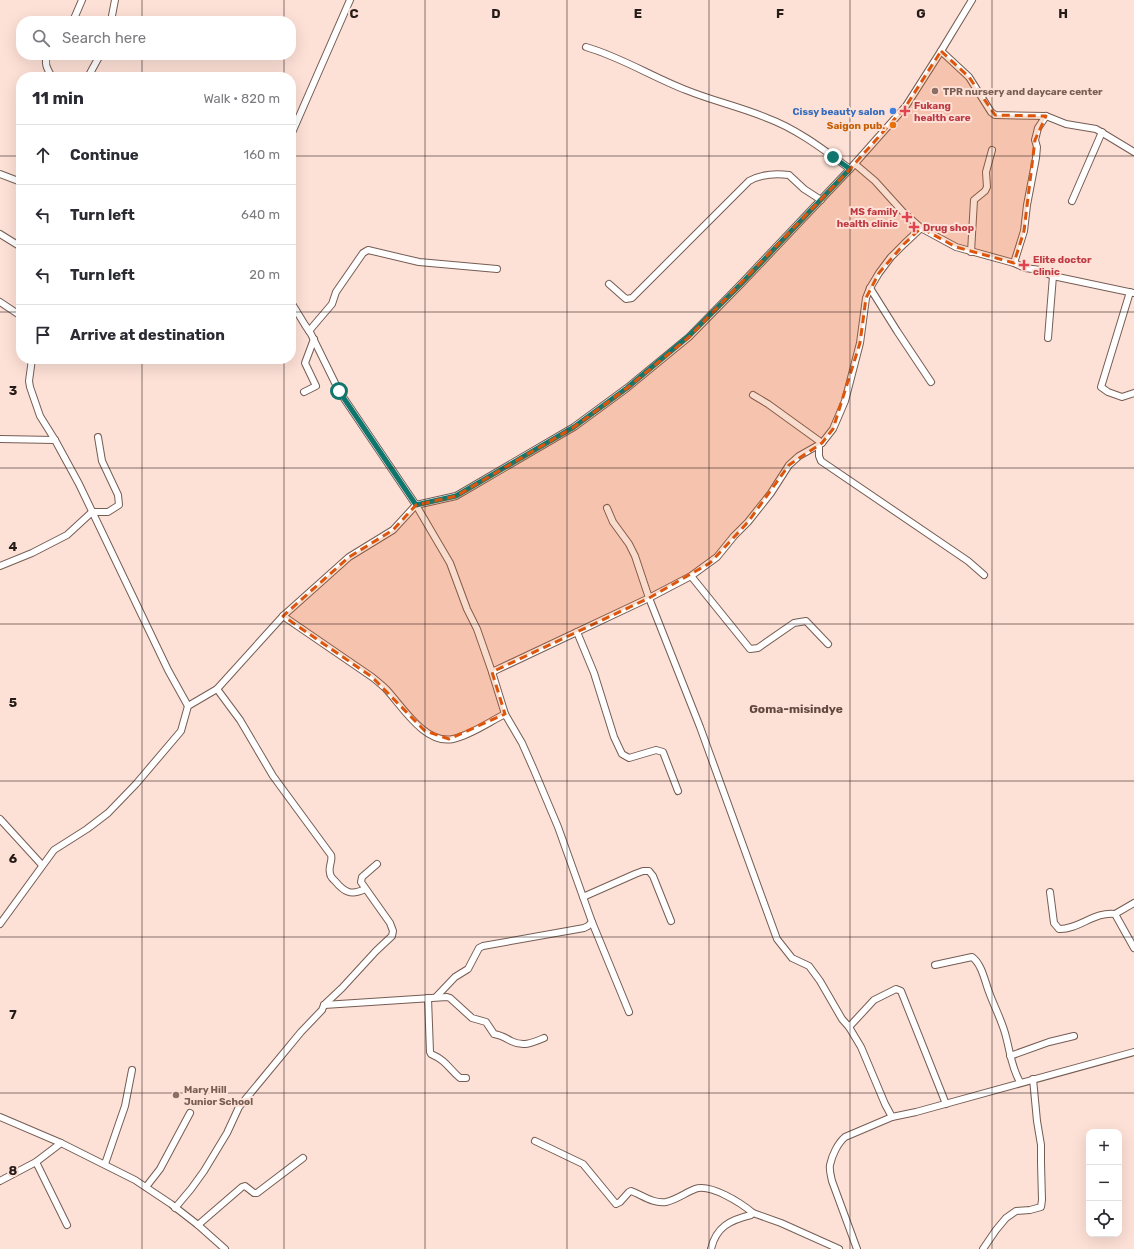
<!DOCTYPE html>
<meta charset="utf-8">
<style>
:root{--surface:#fff;--page:#f2f2f3;--text:#2b2b33;--muted:#7c7c81;--line:#e1e1e2}
body{margin:0;font-family:Rubik,sans-serif;background:var(--page);color:var(--text)}
.controls{position:absolute;right:12px;bottom:12px;display:grid;overflow:hidden;border-radius:8px;box-shadow:0 4px 16px #0002}
.controls button{width:36px;height:36px;display:grid;place-items:center;padding:0;border:0;border-bottom:1px solid var(--line);background:var(--surface);color:var(--text);font:20px sans-serif}
.stop{position:absolute;width:12px;height:12px;margin:-9px;border:3px solid #0f766e;border-radius:50%;background:#fff}
.stop.end{background:#0f766e;border-color:#fff;box-shadow:0 1px 4px #0008}
.list{margin:0;padding:0;list-style:none}
h2{display:flex;justify-content:space-between;align-items:center;height:52px;margin:0;padding:0 16px;font-size:17px}
h2 small{font-size:13px;font-weight:400;color:var(--muted)}
.list li{display:grid;grid-template-columns:26px 1fr auto;gap:12px;align-items:center;box-sizing:border-box;height:60px;padding:0 16px;border-top:1px solid var(--line)}
.list b{display:block;font-size:15px;white-space:nowrap}
.list em{font-size:13px;font-style:normal;color:var(--muted)}
.icon{flex:none;width:22px;height:22px;fill:none;stroke:currentColor;stroke-width:2;stroke-linecap:round;stroke-linejoin:round}
.map{position:relative;flex:none;width:1134px;height:1249px;overflow:hidden}
.search{position:absolute;background:var(--surface);box-shadow:0 4px 16px #0002;left:16px;top:16px;width:280px;height:44px;display:flex;align-items:center;gap:10px;box-sizing:border-box;padding:0 14px;border-radius:16px;color:var(--muted);font-size:15px}
.panel{position:absolute;background:var(--surface);box-shadow:0 4px 16px #0002;left:16px;top:72px;width:280px;height:292px;border-radius:16px}
.map>svg:first-child{display:block}
</style>
<div class="map">
<svg width="1134" height="1249" viewBox="0 0 1134 1249">
<rect width="100%" height="100%" fill="#fde0d6"/>
<g fill="none" stroke-linecap="round" stroke-linejoin="round">
<defs>
<g id="minor">
<path d="M73 21 82 0"/>
<path d="M111 21 115 0"/>
<path d="M586 47C621 57 652 77 686 90 713 101 741 107 767 118 797 129 824 150 850 169"/>
<path d="M941 51 969 77 991 112 995 115 1046 116 1066 124 1096 129 1134 152"/>
<path d="M48 55C43 63 48 70 52 77"/>
<path d="M88 77 100 55"/>
<path d="M291 135 350 0"/>
<path d="M855 164 875 181 903 212 921 228 956 247 1014 263 1025 268 1040 270 1053 276 1134 293"/>
<path d="M0 174 21 182"/>
<path d="M1072 201 1102 132"/>
<path d="M0 234 21 247"/>
<path d="M971 252 974 200 985 191 987 187 986 172 992 150"/>
<path d="M1014 263 1024 231 1027 205 1036 158 1037 147 1035 140 1038 128 1046 116"/>
<path d="M609 284 626 299 632 298 749 181C762 174 775 173 789 175L804 189 821 200"/>
<path d="M870 288 897 331 931 382"/>
<path d="M1130 292 1101 387 1108 392 1122 397 1134 393"/>
<path d="M0 302 21 316"/>
<path d="M291 302 305 325 311 334 339 391 416 505 450 563 467 609 477 629 492 672 649 598 691 576 717 557 734 536 748 522 771 493 789 465 799 456 822 443 833 429 845 401 860 343 866 298 870 288 879 273 891 257 904 244 921 228"/>
<path d="M309 331 332 304 336 292 363 253 368 250 419 262 497 269"/>
<path d="M1048 338 1053 276"/>
<path d="M32 359 29 381 30 387 40 416 55 440 79 484 168 670 188 706"/>
<path d="M304 392 316 386 305 363 314 339"/>
<path d="M753 395 768 404 822 443"/>
<path d="M0 439 55 440"/>
<path d="M819 445V456L821 461 968 561 984 575"/>
<path d="M607 508 613 522 629 544 635 556 649 598 700 727 777 939 792 958 809 966 820 981 842 1019 849 1027 861 1047 885 1104 892 1117 916 1112 1134 1052"/>
<path d="M0 566 32 553 67 535 92 512H108L119 505 118 495 102 461 98 437"/>
<path d="M691 576 750 649 758 648 794 623 806 621 828 644"/>
<path d="M283 616 372 677C377 681 382 685 386 689 402 706 425 745 453 739 471 735 489 722 505 714"/>
<path d="M577 632 594 673 614 737 622 754 629 758 656 750 663 752 678 791"/>
<path d="M492 672 505 714 522 743 534 770 558 827 592 922 629 1012"/>
<path d="M217 689 240 720 273 776 331 855C333 861 328 866 330 873 330 877 333 879 335 881 344 892 351 896 365 889"/>
<path d="M0 819 42 865"/>
<path d="M1050 892 1054 923 1059 929C1078 930 1095 911 1115 914L1134 948"/>
<path d="M583 897 635 874 643 871H649L653 876 671 921"/>
<path d="M1115 914 1134 903"/>
<path d="M0 924 54 850 87 829 108 813 136 784 181 731 188 706 217 689 283 616 349 557 393 530 416 505 456 496 574 427 627 388 689 337 742 283 850 169 906 106 941 51 972 0"/>
<path d="M935 965 972 957C982 964 985 982 989 992 994 1006 1001 1019 1005 1033 1010 1050 1011 1067 1020 1082"/>
<path d="M436 997 455 977 468 969 479 948 483 946 584 928 588 926 592 922"/>
<path d="M428 998 430 1052 431 1054C447 1061 448 1068 460 1078H466"/>
<path d="M324 1005 447 997 450 998 472 1018 486 1022 494 1034C501 1035 504 1037 511 1041 523 1047 532 1043 544 1038"/>
<path d="M849 1027 874 1000 896 989 901 991 946 1104"/>
<path d="M1010 1056 1049 1042 1074 1036"/>
<path d="M0 1117 61 1143 135 1180 171 1204 198 1225 225 1249"/>
<path d="M535 1141 583 1164 616 1204 620 1202 629 1192 631 1191C642 1195 653 1204 666 1202 676 1200 685 1193 695 1189 710 1183 741 1203 753 1213"/>
<path d="M36 1162 67 1225"/>
<path d="M105 1164 125 1106 132 1070"/>
<path d="M0 1181 36 1162 61 1143"/>
<path d="M146 1187 160 1169 190 1113"/>
<path d="M175 1208 191 1189 204 1171 227 1133 239 1107 301 1032 322 1010 324 1005 342 988 376 951 392 936 393 931 390 923 361 882 362 877 377 864"/>
<path d="M198 1225 242 1187 245 1186 254 1193H257L303 1158"/>
<path d="M711 1249C716 1227 730 1220 751 1215L753 1213 781 1223 839 1249"/>
<path d="M857 1249 832 1181C831 1176 829 1170 830 1165 832 1155 838 1143 845 1137L892 1117"/>
<path d="M983 1249 996 1230 1006 1218 1016 1211 1030 1210 1041 1207 1042 1200 1041 1163V1145L1037 1121 1033 1079"/>
</g>
</defs>
<use href="#minor" stroke="#755d54" stroke-width="8"/>
<use href="#minor" stroke="#fff" stroke-width="6"/>
</g>
<g fill="none" stroke-linecap="round" stroke-linejoin="round">
<path stroke="#0f766e" stroke-width="5" d="M339 391 416 505 456 496 574 427 627 388 689 336 742 283 850 169 833 157"/>
</g>
<path fill="#de560d" fill-opacity="0.2" stroke="#de560d" stroke-width="3" stroke-dasharray="8 5" stroke-linejoin="round" d="M941 51 969 77 995 115 1046 116 1035 140 1024 231 1014 263 956 247 921 228 904 244 879 273 866 298 860 343 833 429 822 443 789 465 748 522 710 563 649 598 492 672 505 714 449 739 425 731 372 677 283 616 349 557 393 530 416 505 456 496 574 427 627 388 689 337 850 169 906 106Z"/>
<path fill="none" stroke="#251b17" stroke-width="1" stroke-opacity="0.55" d="M142 0V21M284 0V21M425 0V1249M567 0V1249M709 0V1249M850 0V1249M992 0V1249M142 55V77M284 55V77M0 156H21M291 156H1134M0 312H21M291 312H1134M142 359V1249M284 359V1249M0 468H1134M0 624H1134M0 781H1134M0 937H1134M0 1093H1134"/>
<g fill="#8d6e63" stroke="#fde0d6" stroke-width="1.5">
<circle cx="935" cy="91" r="4"/>
<circle cx="176" cy="1095" r="4"/>
</g>
<circle fill="#3f7fe0" stroke="#fde0d6" stroke-width="1.5" cx="893" cy="111" r="4"/>
<g fill="#e0444e" stroke="#fde0d6" stroke-width="1.5">
<path d="M903 105h4v4h4v4h-4v4h-4v-4h-4v-4h4z"/>
<path d="M905 211h4v4h4v4h-4v4h-4v-4h-4v-4h4z"/>
<path d="M912 221h4v4h4v4h-4v4h-4v-4h-4v-4h4z"/>
<path d="M1022 259h4v4h4v4h-4v4h-4v-4h-4v-4h4z"/>
</g>
<circle fill="#e8710a" stroke="#fde0d6" stroke-width="1.5" cx="893" cy="125" r="4"/>
<g text-anchor="middle" stroke-width="4" stroke-linejoin="round" paint-order="stroke">
<g font-size="10" font-weight="bold" fill="#785e54" stroke="#fde0d6" text-anchor="start">
<text x="943" y="95">TPR nursery and daycare center</text>
<text x="184" y="1093">Mary Hill<tspan x="184" dy="12">Junior School</tspan></text>
</g>
<g font-size="10" font-weight="bold" fill="#be3a42" stroke="#fde0d6" text-anchor="start">
<text x="914" y="109">Fukang<tspan x="914" dy="12">health care</tspan></text>
<text x="898" y="215" text-anchor="end">MS family<tspan x="898" dy="12">health clinic</tspan></text>
<text x="923" y="231">Drug shop</text>
<text x="1033" y="263">Elite doctor<tspan x="1033" dy="12">clinic</tspan></text>
</g>
<g font-size="10" font-weight="bold" fill="#366cbe" stroke="#fde0d6" text-anchor="end">
<text x="885" y="115">Cissy beauty salon</text>
</g>
<g font-size="10" font-weight="bold" fill="#c56008" stroke="#fde0d6" text-anchor="end">
<text x="885" y="129">Saigon pub.</text>
</g>
<g font-size="12" font-weight="bold" fill="#614940" stroke="#fde0d6">
<text x="796" y="713">Goma-misindye</text>
</g>
</g>
<g font-size="13" text-anchor="middle" font-weight="bold" fill="#251b17" stroke="#fde0d6" stroke-width="4" stroke-linejoin="round" paint-order="stroke">
<text x="354" y="18">C</text>
<text x="496" y="18">D</text>
<text x="638" y="18">E</text>
<text x="780" y="18">F</text>
<text x="921" y="18">G</text>
<text x="1063" y="18">H</text>
<text x="13" y="395">3</text>
<text x="13" y="551">4</text>
<text x="13" y="707">5</text>
<text x="13" y="863">6</text>
<text x="13" y="1019">7</text>
<text x="13" y="1175">8</text>
</g>
</svg>
<div class="controls">
<button>+</button>
<button>−</button>
<button><svg class="icon" aria-label="locate" viewBox="0 0 24 24"><circle cx="12" cy="12" r="6"/><path d="M12 2v4M12 18v4M2 12h4M18 12h4"/></svg></button>
</div>
<div class="stop" style="left:339px;top:391px"></div>
<div class="stop end" style="left:833px;top:157px"></div>
<div class="search"><svg class="icon" aria-label="search" viewBox="0 0 24 24"><circle cx="10" cy="10" r="6"/><path d="M15 15l6 6"/></svg>Search here</div>
<section class="panel">
<h2>11 min<small>Walk · 820 m</small></h2>
<ul class="list">
<li><svg class="icon" aria-label="ahead" viewBox="0 0 24 24"><path d="M12 20V5M6 11l6-6 6 6"/></svg><div><b>Continue</b></div><em>160 m</em></li>
<li><svg class="icon" aria-label="left" viewBox="0 0 24 24"><path d="M17 20v-9H6M10 6l-5 5 5 5"/></svg><div><b>Turn left</b></div><em>640 m</em></li>
<li><svg class="icon" aria-label="left" viewBox="0 0 24 24"><path d="M17 20v-9H6M10 6l-5 5 5 5"/></svg><div><b>Turn left</b></div><em>20 m</em></li>
<li><svg class="icon" aria-label="arrive" viewBox="0 0 24 24"><path d="M6 21V4h12l-3 4 3 4H6"/></svg><div><b>Arrive at destination</b></div></li>
</ul>
</section>
</div>
